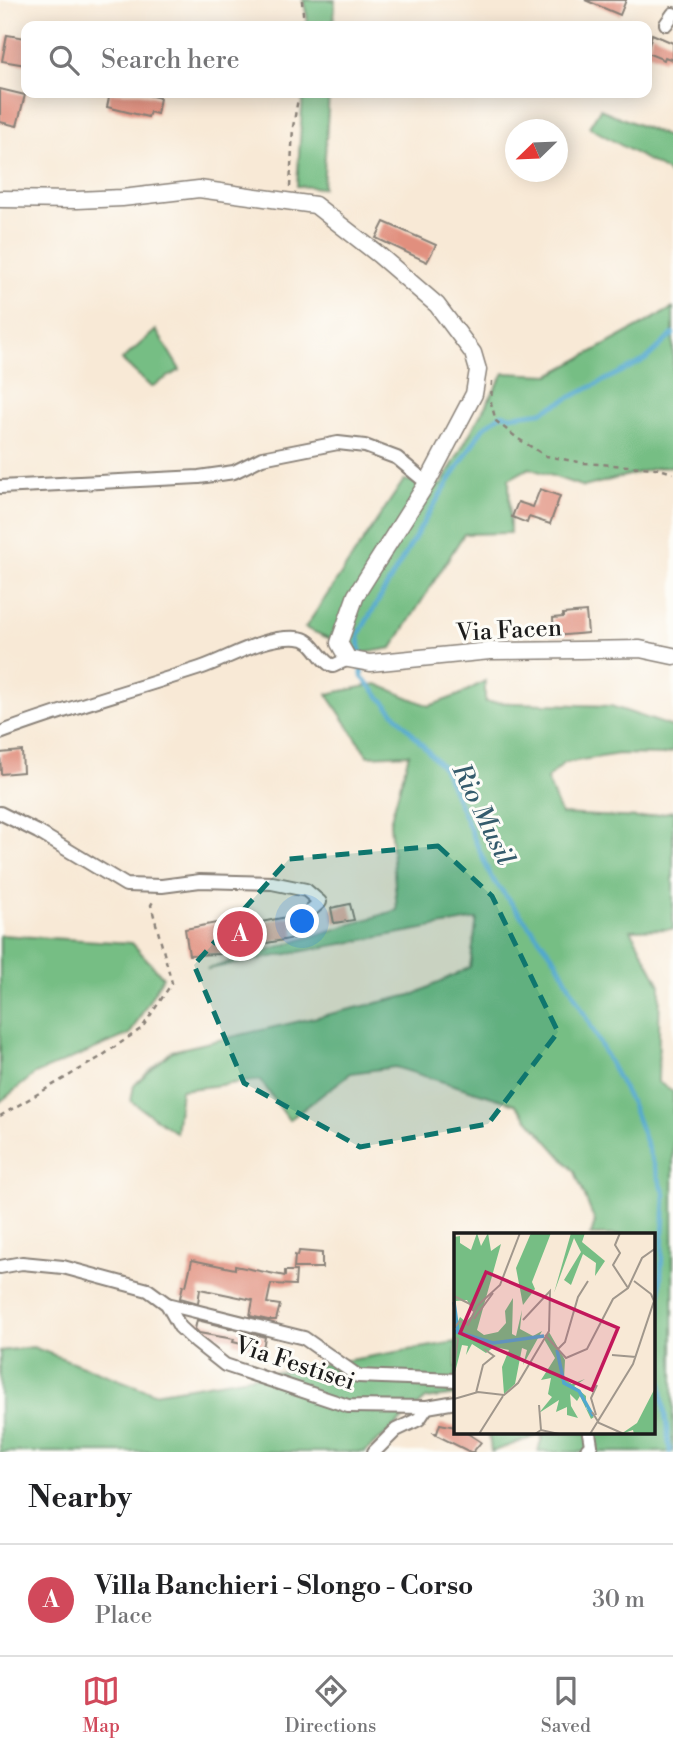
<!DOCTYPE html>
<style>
:root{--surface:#fff;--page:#f2f2f2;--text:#202124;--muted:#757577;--line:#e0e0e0;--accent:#d1495b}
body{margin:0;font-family:"Libre Bodoni",serif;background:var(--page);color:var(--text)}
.compass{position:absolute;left:505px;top:119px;width:63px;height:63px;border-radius:50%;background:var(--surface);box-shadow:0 4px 18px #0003;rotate:247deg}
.you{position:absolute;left:303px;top:922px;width:24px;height:24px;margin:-18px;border:5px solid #fff;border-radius:50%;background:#1a73e8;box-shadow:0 0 0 10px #1a73e833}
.badge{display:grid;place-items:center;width:46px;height:46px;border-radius:50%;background:var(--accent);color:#fff;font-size:23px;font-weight:700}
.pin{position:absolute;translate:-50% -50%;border:4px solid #fff;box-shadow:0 2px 7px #0006}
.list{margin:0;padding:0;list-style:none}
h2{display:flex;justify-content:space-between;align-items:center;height:91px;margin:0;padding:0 28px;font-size:30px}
h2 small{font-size:23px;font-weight:400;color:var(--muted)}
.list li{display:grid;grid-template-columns:46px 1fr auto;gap:21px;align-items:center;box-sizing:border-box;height:112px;padding:0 28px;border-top:2px solid var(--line)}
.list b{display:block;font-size:26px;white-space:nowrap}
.list p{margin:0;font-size:23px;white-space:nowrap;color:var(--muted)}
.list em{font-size:23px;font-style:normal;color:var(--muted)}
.icon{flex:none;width:38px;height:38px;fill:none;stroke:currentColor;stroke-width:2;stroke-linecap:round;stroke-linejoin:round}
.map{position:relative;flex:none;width:673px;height:1452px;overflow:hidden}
.search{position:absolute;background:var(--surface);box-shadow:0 4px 18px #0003;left:21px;right:21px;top:21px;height:77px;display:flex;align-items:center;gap:18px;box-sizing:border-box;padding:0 24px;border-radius:14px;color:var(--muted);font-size:26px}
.sheet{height:203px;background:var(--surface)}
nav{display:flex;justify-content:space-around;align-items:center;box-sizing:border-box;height:98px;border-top:2px solid var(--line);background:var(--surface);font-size:19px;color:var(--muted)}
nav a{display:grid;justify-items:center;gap:4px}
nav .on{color:var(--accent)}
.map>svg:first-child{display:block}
</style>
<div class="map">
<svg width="673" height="1452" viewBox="0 0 673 1452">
<rect width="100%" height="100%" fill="#fdfcf7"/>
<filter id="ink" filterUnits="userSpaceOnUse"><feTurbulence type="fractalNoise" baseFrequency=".0143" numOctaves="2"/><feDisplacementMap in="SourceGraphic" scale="14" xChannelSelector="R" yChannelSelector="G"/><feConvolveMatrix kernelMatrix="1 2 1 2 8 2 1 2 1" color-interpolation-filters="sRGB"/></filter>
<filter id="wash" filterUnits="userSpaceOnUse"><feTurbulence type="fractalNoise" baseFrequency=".00686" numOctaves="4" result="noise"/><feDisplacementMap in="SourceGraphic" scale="28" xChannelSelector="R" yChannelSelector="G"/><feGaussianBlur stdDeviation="1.57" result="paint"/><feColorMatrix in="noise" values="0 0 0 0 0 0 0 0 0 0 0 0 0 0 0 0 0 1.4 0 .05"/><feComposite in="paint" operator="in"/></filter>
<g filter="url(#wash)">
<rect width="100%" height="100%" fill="#f8e9d6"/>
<g fill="#76be84" stroke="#496d50" stroke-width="2">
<path d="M303 0H335L333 26H307V16Z"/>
<path d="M303 93H329L323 188 297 186Z"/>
<path d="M600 109 673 139V179L666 171 589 127Z"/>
<path d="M673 308V466L656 468 584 487 529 468 509 479 510 533 464 534 392 648 363 653 305 628 404 480 441 485 504 373 550 375Z"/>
<path d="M156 330 180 370 151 387 122 360Z"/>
<path d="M485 681V702L611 706 673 727V752L662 755 619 754 564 763 547 779 561 814 640 818 673 811V929L631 930 660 985 658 1082 673 1091V1452H538L543 1434 491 1452 489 1433H654V1235H591L595 1222 575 1172 515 1104 395 1067 351 1073 289 1120 260 1080 181 1090 176 1133 131 1101 134 1085 172 1051 415 994 470 967 477 919 207 969 397 910 390 822 409 754 368 756 327 694 377 684 429 706 459 695Z"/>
<path d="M0 935 132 943 163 977 130 1034 35 1074 0 1102Z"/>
<path d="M456 1342V1395L426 1399 365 1452H0V1351L33 1347 154 1393Z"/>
</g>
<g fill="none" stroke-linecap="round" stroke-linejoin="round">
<path stroke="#51a8ce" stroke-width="4.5" d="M670 1452 657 1354 665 1195 632 1105 556 960 491 877 444 769 362 677 359 634 429 513 483 428 502 414 511 416 541 412 645 360 673 334"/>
</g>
<g id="blocks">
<g fill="#e18f7e">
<path d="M585 0H626L620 15Z"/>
<path d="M652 34 673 43V60L665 57 664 60 647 53Z"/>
<path d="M7 35 26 38V65L2 61Z"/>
<path d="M0 89 25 95 17 126 0 122Z"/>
<path d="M110 93H140L160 98 157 114 150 112 148 117 107 107Z"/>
<path d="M384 222 436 245 427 262 376 238Z"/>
<path d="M540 489 560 496 550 524 529 517 527 523 512 517 518 502 533 507Z"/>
<path d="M586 612 588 633 554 636 553 618 563 617V614Z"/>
<path d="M22 751 23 772 1 774 0 753Z"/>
<path d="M350 904 354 920 334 923 331 908Z"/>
<path d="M292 916 295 938 228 950 220 954 189 955 185 929 216 923 220 930Z"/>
<path d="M299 1251 322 1253V1268H294L295 1255 298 1256Z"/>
<path d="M192 1260 235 1269V1266L285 1276V1271H296L295 1285 271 1284 267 1303 280 1305 276 1320H268L250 1316 253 1300 200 1289 198 1303 180 1298 183 1285 186 1286Z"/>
<path d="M197 1320 265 1337 263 1349 233 1342 234 1339 199 1333 195 1329Z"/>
<path d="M440 1424 456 1427V1433H467L481 1442 473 1452H470L436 1435 434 1433H437Z"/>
</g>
</g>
</g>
<g filter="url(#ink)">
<use href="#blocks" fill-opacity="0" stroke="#8a8279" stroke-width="2"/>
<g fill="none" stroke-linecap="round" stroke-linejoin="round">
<defs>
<g id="minor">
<path d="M666 24 673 14"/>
<path d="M0 487 199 477 234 472 262 458 338 443 365 446 397 458 427 483"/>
<path d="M0 733C66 708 133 690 200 668 232 657 262 636 297 638 315 638 318 660 333 666L348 659"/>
<path d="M0 813 38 832 126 885 162 886 200 881 272 883 306 890 320 902 301 919"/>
<path d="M0 1267 22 1263 63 1267 148 1290 167 1304 180 1327 196 1342 225 1365 348 1406 427 1407 456 1402"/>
<path d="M167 1304 304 1338 358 1376 456 1380"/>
<path d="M374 1452 396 1430 419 1419 427 1407"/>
<path d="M585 1452 591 1445 589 1433"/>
</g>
<path id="tertiary" d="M0 199 77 200 122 198 199 189 315 205 379 255 437 305 473 353 478 370 474 394 427 483 356 595 339 643 348 659 370 663 490 651 579 650 640 649 673 656"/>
</defs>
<use href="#minor" stroke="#8a8279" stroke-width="16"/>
<use href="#tertiary" stroke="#8a8279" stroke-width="19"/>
<g stroke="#8a8279" stroke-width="2.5" stroke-dasharray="5 5" stroke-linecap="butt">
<path d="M302 0 304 26"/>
<path d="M290 187 293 127 299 93"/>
<path d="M492 381 491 403 496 421 517 438 546 456 584 463 656 468 673 473"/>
<path d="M0 1116 99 1058 142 1028 172 983 151 905 154 900"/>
</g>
<use href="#minor" stroke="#fff" stroke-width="12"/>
<use href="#tertiary" stroke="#fff" stroke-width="16"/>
</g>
</g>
<path fill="#0f766e" fill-opacity="0.2" stroke="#0f766e" stroke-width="5" stroke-dasharray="14 9" stroke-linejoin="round" d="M438 846 492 896 558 1032 488 1124 360 1147 244 1083 194 965 289 859Z"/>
<g text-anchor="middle" stroke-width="6" stroke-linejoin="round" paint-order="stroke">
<g font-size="24" fill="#1c1c1c" stroke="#fdfcf7">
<text transform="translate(509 630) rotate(-3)" y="8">Via Facen</text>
<text transform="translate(295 1363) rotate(18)" y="8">Via Festisei</text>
</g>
<g font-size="26" font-style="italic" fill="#345b6c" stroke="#fdfcf7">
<text transform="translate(484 814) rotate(64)" y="9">Rio Musil</text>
</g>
</g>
<g transform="translate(454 1233)">
<rect width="201" height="201" fill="#f8e9d6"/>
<path d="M23 0 27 13 34 0 37 18 47 11 23 97 30 102 44 99 52 90 51 78 59 65 58 101 62 103 68 77 66 96 79 103 88 98 69 132 73 117 68 115 61 151 50 161 48 134 55 117 40 114 32 120 18 111 12 122 14 113 8 112 0 143V99L6 97 1 95 6 84 12 89 20 80 13 67 2 68 0 75V4L6 3V10L17 17ZM77 0H97L78 49 81 56 69 72 62 35ZM117 0H131L128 9 151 28 141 43 142 30 129 21 117 52 110 47 127 19 120 5 100 60ZM95 99 111 127 110 146 118 151 131 146 120 153 132 163V175L140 184 137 186 126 163 123 168 116 161 117 173 124 185 113 182V174L102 179 105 167 85 180 98 164 94 161 97 145 87 147 101 125 90 106ZM201 155 200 201H180L179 197 167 201 183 190Z" fill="#76be84"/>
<path fill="none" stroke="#51a8ce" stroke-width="3.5" d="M0 69 4 99M0 98 39 110 90 103M103 117 110 150 125 158 139 183"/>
<path fill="none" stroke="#a0978c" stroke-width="2" d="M166 0 161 12 166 20 159 32 174 55M180 48 197 61M0 63 16 71 19 78M20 86 39 60M0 95 6 88 14 92 23 73 46 52 66 0M91 102 112 125 133 116 159 66 174 55 188 25 202 15M0 104 4 106 0 134M104 116 111 109 124 64 134 48M158 122 182 124M22 160 29 132 40 123 30 116M0 166 24 159 50 162 64 150 95 98 96 58 69 87M85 172 87 197M138 179 145 190 170 201M142 182 137 165 143 152M25 201 49 163M81 201 87 197 105 201M136 201 179 131 200 68 197 61"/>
<path fill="#c2185b" fill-opacity="0.15" stroke="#c2185b" stroke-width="3.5" d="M32 39 164 95 138 157 6 100Z"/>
<rect width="201" height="201" fill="none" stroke="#1c1c1c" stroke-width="3.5"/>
</g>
</svg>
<svg class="compass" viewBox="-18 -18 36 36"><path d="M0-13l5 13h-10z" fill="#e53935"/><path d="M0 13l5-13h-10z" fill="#757577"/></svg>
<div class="you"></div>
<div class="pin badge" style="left:240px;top:934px">A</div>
<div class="search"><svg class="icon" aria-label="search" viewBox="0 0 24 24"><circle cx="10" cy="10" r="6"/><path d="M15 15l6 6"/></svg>Search here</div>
</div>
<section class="sheet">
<h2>Nearby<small></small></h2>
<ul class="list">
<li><span class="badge">A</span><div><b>Villa Banchieri - Slongo - Corso</b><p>Place</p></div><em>30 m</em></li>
</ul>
</section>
<nav>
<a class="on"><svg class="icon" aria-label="map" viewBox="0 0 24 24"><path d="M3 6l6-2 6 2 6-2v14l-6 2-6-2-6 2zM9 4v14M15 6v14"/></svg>Map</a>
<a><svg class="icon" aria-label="directions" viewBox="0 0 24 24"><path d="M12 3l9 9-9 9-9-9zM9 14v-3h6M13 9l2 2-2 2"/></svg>Directions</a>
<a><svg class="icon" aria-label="saved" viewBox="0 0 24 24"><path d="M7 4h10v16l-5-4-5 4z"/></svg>Saved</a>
</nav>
